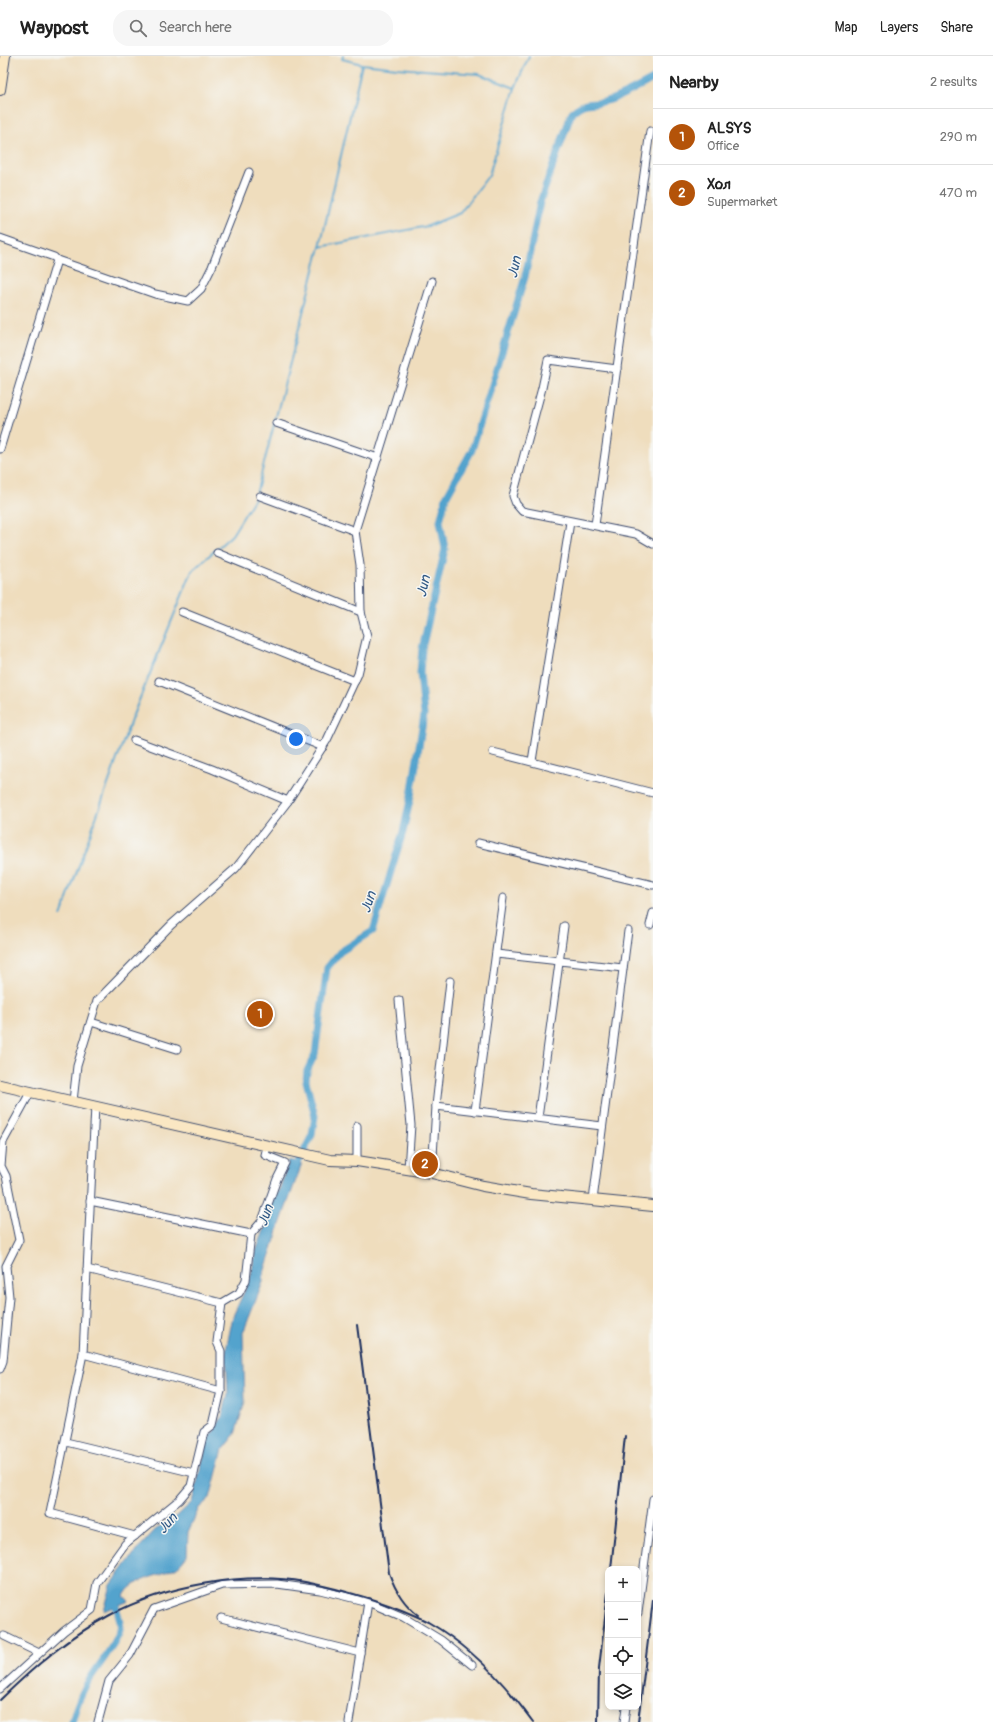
<!DOCTYPE html>
<meta charset="utf-8">
<style>
:root{--surface:#fff;--page:#f6f6f6;--text:#222;--muted:#767676;--line:#e0e0e0;--accent:#b45309}
body{margin:0;font-family:Pangolin,sans-serif;background:var(--page);color:var(--text)}
.controls{position:absolute;right:12px;bottom:12px;display:grid;overflow:hidden;border-radius:8px;box-shadow:0 2px 6px #0003}
.controls button{width:36px;height:36px;display:grid;place-items:center;padding:0;border:0;border-bottom:1px solid var(--line);background:var(--surface);color:var(--text);font:20px sans-serif}
.you{position:absolute;left:296px;top:683px;width:14px;height:14px;margin:-10px;border:3px solid #fff;border-radius:50%;background:#1a73e8;box-shadow:0 0 0 6px #1a73e833}
.badge{display:grid;place-items:center;width:26px;height:26px;border-radius:50%;background:var(--accent);color:#fff;font-size:13px;font-weight:700}
.pin{position:absolute;translate:-50% -50%;border:2px solid #fff;box-shadow:0 1px 4px #0006}
.list{margin:0;padding:0;list-style:none}
h2{display:flex;justify-content:space-between;align-items:center;height:52px;margin:0;padding:0 16px;font-size:17px}
h2 small{font-size:13px;font-weight:400;color:var(--muted)}
.list li{display:grid;grid-template-columns:26px 1fr auto;gap:12px;align-items:center;box-sizing:border-box;height:56px;padding:0 16px;border-top:1px solid var(--line)}
.list b{display:block;font-size:15px;white-space:nowrap}
.list p{margin:0;font-size:13px;white-space:nowrap;color:var(--muted)}
.list em{font-size:13px;font-style:normal;color:var(--muted)}
.icon{flex:none;width:22px;height:22px;fill:none;stroke:currentColor;stroke-width:2;stroke-linecap:round;stroke-linejoin:round}
.map{position:relative;flex:none;width:653px;height:1666px;overflow:hidden}
header{display:flex;align-items:center;gap:24px;box-sizing:border-box;height:56px;padding:0 20px;background:var(--surface);border-bottom:1px solid var(--line)}
header strong{font-size:19px}
nav{display:flex;gap:22px;margin-inline-start:auto;font-size:14px}
.search{width:280px;height:36px;background:var(--page);display:flex;align-items:center;gap:10px;box-sizing:border-box;padding:0 14px;border-radius:16px;color:var(--muted);font-size:15px}
main{display:flex}
aside{flex:1;background:var(--surface)}
.map>svg:first-child{display:block}
</style>
<header>
<strong>Waypost</strong>
<div class="search"><svg class="icon" aria-label="search" viewBox="0 0 24 24"><circle cx="10" cy="10" r="6"/><path d="M15 15l6 6"/></svg>Search here</div>
<nav><a>Map</a><a>Layers</a><a>Share</a></nav>
</header>
<main>
<div class="map">
<svg width="653" height="1666" viewBox="0 0 653 1666">
<rect width="100%" height="100%" fill="#f6f6f2"/>
<filter id="ink" filterUnits="userSpaceOnUse"><feTurbulence type="fractalNoise" baseFrequency=".025" numOctaves="2"/><feDisplacementMap in="SourceGraphic" scale="8" xChannelSelector="R" yChannelSelector="G"/><feConvolveMatrix kernelMatrix="1 2 1 2 8 2 1 2 1" color-interpolation-filters="sRGB"/></filter>
<filter id="wash" filterUnits="userSpaceOnUse"><feTurbulence type="fractalNoise" baseFrequency=".012" numOctaves="4" result="noise"/><feDisplacementMap in="SourceGraphic" scale="16" xChannelSelector="R" yChannelSelector="G"/><feGaussianBlur stdDeviation="0.9" result="paint"/><feColorMatrix in="noise" values="0 0 0 0 0 0 0 0 0 0 0 0 0 0 0 0 0 1.4 0 .05"/><feComposite in="paint" operator="in"/></filter>
<g filter="url(#wash)">
<rect width="100%" height="100%" fill="#efddbd"/>
<path fill="#53a3cd" stroke="#376996" d="M289 1104 302 1108C291 1137 280 1167 271 1196 268 1206 263 1216 263 1226L243 1277 245 1346 235 1378 223 1393 210 1442 199 1452 188 1476 187 1500C183 1505 179 1511 173 1513 157 1521 132 1523 124 1540L129 1545 104 1555 111 1529 136 1495 155 1474 176 1461 192 1446 207 1387 222 1361 228 1338 226 1294 233 1260 250 1223 256 1195 265 1172 270 1148 280 1132Z"/>
<g fill="none" stroke-linecap="round" stroke-linejoin="round">
<g stroke="#53a3cd" stroke-width="2">
<path d="M343 0 342 3 362 8 397 12 479 18 515 32"/>
<path d="M320 191 428 170 460 157 489 119 515 32 529 0"/>
<path d="M61 860 131 664 192 515 232 479 255 442 320 191 362 8"/>
</g>
<g stroke="#53a3cd" stroke-width="7">
<path d="M294 1115 312 1079 315 1060 306 1025 307 1015 315 998 327 912 340 896 373 875 403 776 411 740 424 659 420 617 422 593 445 493 440 465 446 441 472 394 525 221 540 146 572 56C588 43 590 50 607 45 623 40 638 31 653 23"/>
<path d="M72 1666C76 1651 82 1634 91 1621 101 1606 114 1591 120 1574 123 1562 113 1553 116 1541"/>
</g>
</g>
</g>
<g filter="url(#ink)">
<g fill="none" stroke-linecap="round" stroke-linejoin="round">
<defs>
<g id="minor">
<path d="M0 182 54 201 57 204 155 238 188 245 201 233 212 211 249 116"/>
<path d="M617 313 548 304 542 332 513 440 516 448 522 455 636 478 653 488"/>
<path d="M276 367 378 402"/>
<path d="M0 393 57 204"/>
<path d="M260 440 355 475"/>
<path d="M595 469 650 75"/>
<path d="M217 497 361 556"/>
<path d="M182 556 355 625"/>
<path d="M159 625 323 691"/>
<path d="M134 684 212 713 288 745"/>
<path d="M493 696 653 737"/>
<path d="M532 705 570 466"/>
<path d="M478 787 653 829"/>
<path d="M650 869 653 857"/>
<path d="M496 898 623 912"/>
<path d="M399 944 411 1069 408 1113"/>
<path d="M91 966 177 993"/>
<path d="M73 1045 77 1010 97 945 171 869 236 812 288 745 327 684 358 618 367 580 361 556 360 509 355 475 432 225"/>
<path d="M95 1050 83 1298 50 1457 135 1480"/>
<path d="M436 1050 602 1070"/>
<path d="M475 1055 503 842"/>
<path d="M538 1062 564 870"/>
<path d="M357 1105V1070"/>
<path d="M432 1117 436 1050 450 925"/>
<path d="M593 1144 628 875"/>
<path d="M90 1145 251 1178"/>
<path d="M87 1213 222 1247 239 1237 246 1224 251 1178 262 1165 277 1123 285 1107 265 1099 267 1090"/>
<path d="M83 1298 221 1335"/>
<path d="M0 1313 3 1305 9 1241 6 1210 19 1184 6 1120 1 1110 3 1086 31 1035"/>
<path d="M66 1386 194 1417"/>
<path d="M638 1557 653 1443"/>
<path d="M221 1562 360 1597"/>
<path d="M4 1580 39 1597"/>
<path d="M0 1633 64 1575 92 1554 97 1527 125 1488 179 1444 191 1430 204 1376 213 1369 221 1335V1295L217 1286 222 1247"/>
<path d="M98 1666 109 1625 130 1599 154 1553 222 1529 277 1528 320 1534 368 1546 403 1561 441 1584 472 1609"/>
<path d="M349 1666 368 1546"/>
<path d="M624 1666 626 1651"/>
</g>
<g id="secondary">
<path d="M0 34 5 0"/>
<path d="M0 1029 330 1104 357 1105 432 1117 483 1130 531 1138 653 1150"/>
</g>
</defs>
<use href="#minor" stroke="#3b496c" stroke-width="9"/>
<use href="#secondary" stroke="#3b496c" stroke-width="12"/>
<use href="#minor" stroke="#fff" stroke-width="7"/>
<use href="#secondary" stroke="#fae7c3" stroke-width="10"/>
<g stroke="#1b2f5e" stroke-width="2">
<path d="M357 1269 389 1517C395 1534 403 1548 418 1559"/>
<path d="M611 1513 625 1380"/>
<path d="M0 1644C33 1612 68 1581 110 1559 164 1530 244 1515 305 1526 328 1530 351 1537 374 1544 392 1550 411 1557 428 1566 470 1590 505 1627 533 1666"/>
<path d="M598 1666 599 1612 608 1537"/>
<path d="M638 1666 653 1544"/>
</g>
</g>
</g>
<g text-anchor="middle" stroke-width="3" stroke-linejoin="round" paint-order="stroke">
<g font-size="14" font-style="italic" fill="#2f5885" stroke="#f6f6f2">
<text transform="translate(514 211) rotate(-77)" y="5">Jun</text>
<text transform="translate(423 530) rotate(-77)" y="5">Jun</text>
<text transform="translate(368 846) rotate(-73)" y="5">Jun</text>
<text transform="translate(265 1159) rotate(-71)" y="5">Jun</text>
<text transform="translate(167 1467) rotate(-49)" y="5">Jun</text>
</g>
</g>
</svg>
<div class="controls">
<button>+</button>
<button>−</button>
<button><svg class="icon" aria-label="locate" viewBox="0 0 24 24"><circle cx="12" cy="12" r="6"/><path d="M12 2v4M12 18v4M2 12h4M18 12h4"/></svg></button>
<button><svg class="icon" aria-label="layers" viewBox="0 0 24 24"><path d="M12 4l9 5-9 5-9-5zM3 14l9 5 9-5"/></svg></button>
</div>
<div class="you"></div>
<div class="pin badge" style="left:260px;top:958px">1</div>
<div class="pin badge" style="left:425px;top:1108px">2</div>
</div>
<aside>
<h2>Nearby<small>2 results</small></h2>
<ul class="list">
<li><span class="badge">1</span><div><b>ALSYS</b><p>Office</p></div><em>290 m</em></li>
<li><span class="badge">2</span><div><b>Хол</b><p>Supermarket</p></div><em>470 m</em></li>
</ul>
</aside>
</main>
